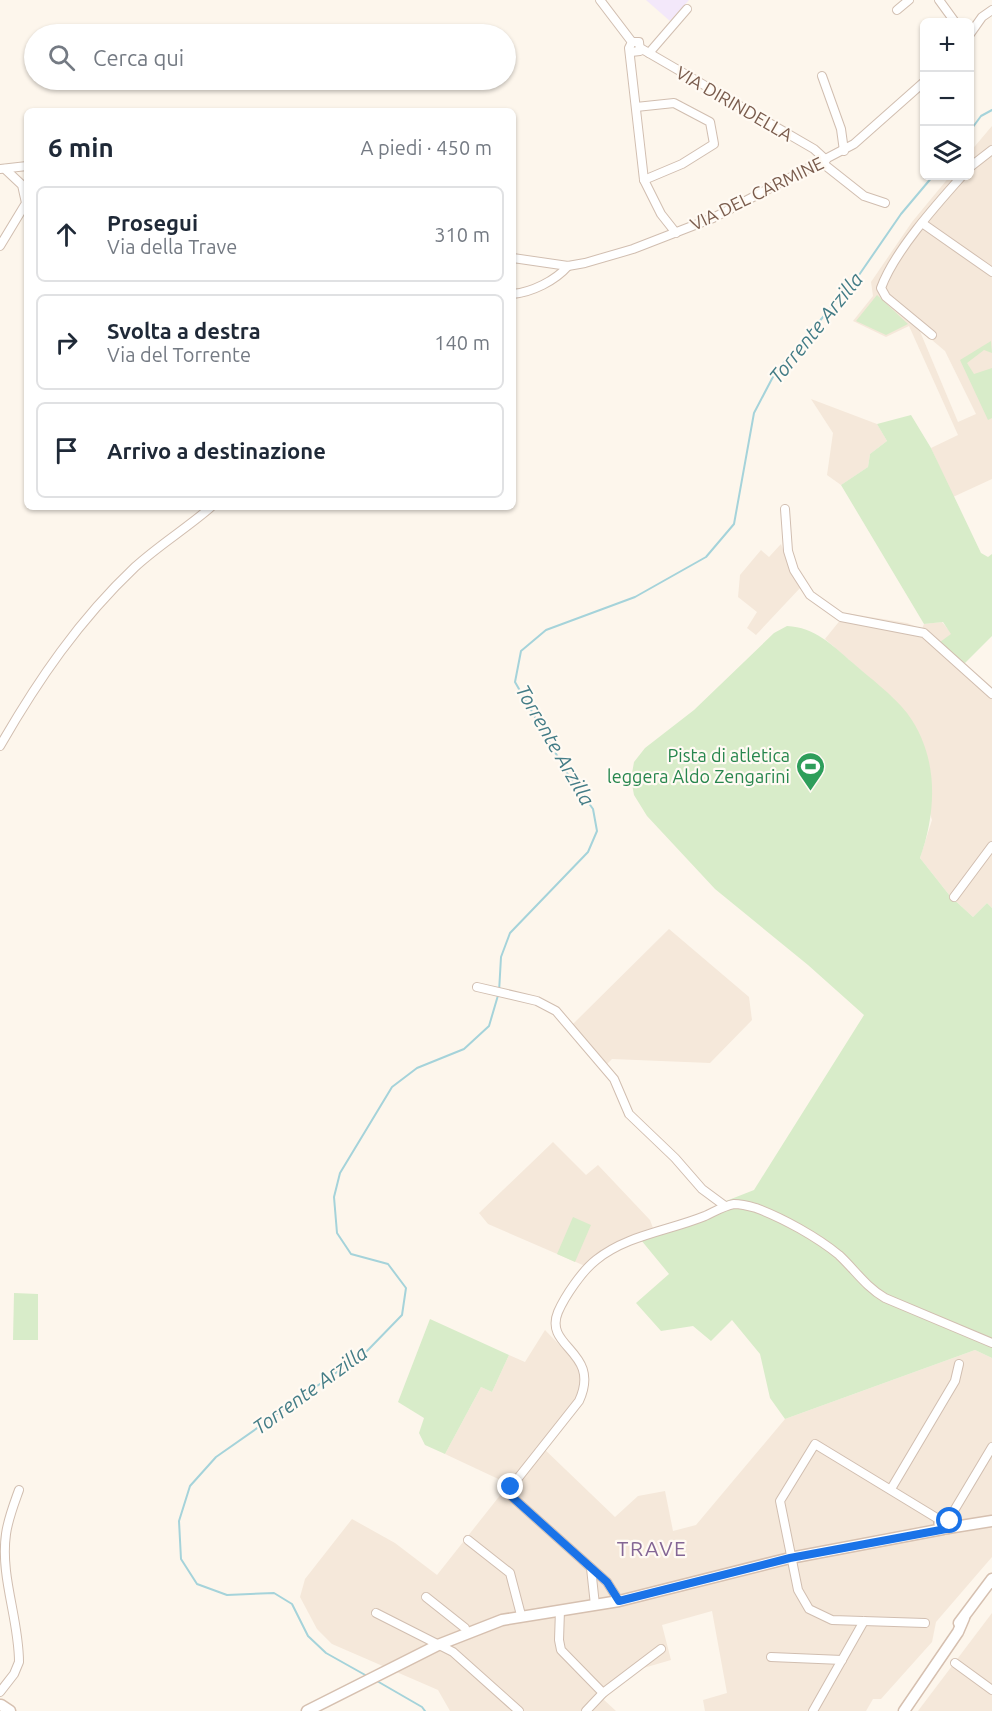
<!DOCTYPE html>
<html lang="it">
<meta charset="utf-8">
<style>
:root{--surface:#fff;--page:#f2f2f3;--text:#1f2937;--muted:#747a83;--line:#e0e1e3}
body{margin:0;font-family:Ubuntu,sans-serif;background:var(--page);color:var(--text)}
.controls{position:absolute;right:18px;top:18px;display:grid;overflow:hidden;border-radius:9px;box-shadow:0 2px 4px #0004}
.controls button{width:54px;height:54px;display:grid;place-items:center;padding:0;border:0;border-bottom:2px solid var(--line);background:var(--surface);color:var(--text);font:30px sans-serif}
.stop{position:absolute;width:18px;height:18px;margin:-14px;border:4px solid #1a73e8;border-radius:50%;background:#fff}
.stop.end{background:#1a73e8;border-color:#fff;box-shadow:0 2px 6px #0008}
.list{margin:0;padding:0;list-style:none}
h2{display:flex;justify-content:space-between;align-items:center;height:78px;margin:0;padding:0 24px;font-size:26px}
h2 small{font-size:20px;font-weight:400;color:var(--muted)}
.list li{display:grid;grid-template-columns:39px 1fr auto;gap:18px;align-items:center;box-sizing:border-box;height:96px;margin:0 12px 12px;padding:0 12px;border:2px solid var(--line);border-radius:9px}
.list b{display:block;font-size:22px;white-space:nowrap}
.list p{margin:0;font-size:20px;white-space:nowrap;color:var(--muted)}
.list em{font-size:20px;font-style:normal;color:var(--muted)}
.icon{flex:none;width:33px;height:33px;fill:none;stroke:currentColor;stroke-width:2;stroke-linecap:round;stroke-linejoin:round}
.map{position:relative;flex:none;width:992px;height:1711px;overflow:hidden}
.search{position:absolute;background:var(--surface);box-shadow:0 2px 4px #0004;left:24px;top:24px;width:492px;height:66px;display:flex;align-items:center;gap:15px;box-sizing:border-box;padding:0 21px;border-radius:33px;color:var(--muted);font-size:22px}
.panel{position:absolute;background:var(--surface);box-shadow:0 2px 4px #0004;left:24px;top:108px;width:492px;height:402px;border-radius:9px}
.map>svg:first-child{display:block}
</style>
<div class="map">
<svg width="992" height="1711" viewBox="0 0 992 1711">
<rect width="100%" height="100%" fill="#fdf6ec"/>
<g fill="#f5e8da" fill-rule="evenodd">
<path d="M992 126V479L953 497 931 448 958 435 909 326 886 337 853 321 873 296 871 282 912 222 950 176H970V152ZM919 329 945 351 976 414 958 422Z"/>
<path d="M811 399 877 424 887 441 870 454 868 467 841 485 827 475 833 433Z"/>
<path d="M781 544 791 571 801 587 756 635 747 628 757 612 738 597 740 575 761 550 769 557Z"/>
<path d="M846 613 907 623 922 629 924 624 942 622 952 634 940 643 992 689V908L987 903 973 917 950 896 920 858 932 820 894 699 825 639Z"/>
<path d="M669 929 749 997 752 1020 710 1063 612 1059 607 1064 573 1024Z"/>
<path d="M553 1142 586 1175 598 1165 650 1220 653 1228 625 1238 599 1253 585 1266 488 1224 479 1213Z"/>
<path d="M545 1330 580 1366 582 1386 576 1399 540 1445 615 1517 638 1496 665 1491 673 1531 696 1525 785 1419 975 1350 992 1358V1557L936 1622 932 1642 881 1699H873L866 1711H705L703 1700 727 1693 712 1611 662 1625 671 1660 640 1669 602 1698 616 1711H450L438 1690 332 1644 317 1629 300 1597 305 1579 352 1519 395 1543 437 1575 509 1484 445 1454 481 1387 492 1392 509 1355 525 1362Z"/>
<path d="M992 1613V1711H918Z"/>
</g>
<path fill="#f3e8fa" d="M646 0H689L670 21Z"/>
<g fill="#d8ecc9">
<path d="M877 295 908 324 886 335 856 321Z"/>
<path d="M991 341 992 353 984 350 967 363 974 374 992 368V418L988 420 960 360Z"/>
<path d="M911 415 931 448 981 553 988 557 992 554V636L963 665 940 642 951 634 943 622 924 624 841 485 868 467 870 454 887 441 877 424Z"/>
<path d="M787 626C815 627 832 645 853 663 871 679 892 694 907 713 939 756 937 810 920 858L950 896 973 917 987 903 992 908V1358L975 1350 785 1419 770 1398 760 1354 732 1320 711 1341 693 1326 661 1331 636 1303 669 1274 641 1240 727 1209 726 1201 754 1190 864 1015 808 965 715 889 647 816 634 795 631 779 634 762 645 748 694 710 774 633Z"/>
<path d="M573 1217 591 1225 575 1262 557 1254Z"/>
<path d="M14 1293 38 1294V1340H13Z"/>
<path d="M430 1319 509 1355 492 1392 481 1387 445 1454 425 1445 419 1433 424 1418 398 1402Z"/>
</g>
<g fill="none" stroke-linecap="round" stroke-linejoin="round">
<g stroke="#a5d3da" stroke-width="2">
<path d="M970 131 981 116 992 110"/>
<path d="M367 1676 326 1653 308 1636 292 1604 274 1593 227 1595 197 1584 181 1559 179 1521 190 1486 216 1457 367 1351 402 1315 406 1288 388 1264 351 1254 337 1233 334 1197 340 1173 392 1087 417 1068 464 1049 489 1026 499 992 501 957 510 933 588 852 597 831 593 809 567 773 515 682 521 651 546 630 635 597 706 557 734 524 754 413 775 373 859 275 901 214 933 176"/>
<path d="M377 1681 422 1707 425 1711"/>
</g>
<defs>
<g id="street">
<path d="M600 0 632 42"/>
<path d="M939 0 955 22"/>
<path d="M897 10 909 0"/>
<path d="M970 34 982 17 992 10"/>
<path d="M642 49 814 149 826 160"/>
<path d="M631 52 640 51 639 42H632L629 48 644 180 661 214 676 233"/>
<path d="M649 53 687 9"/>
<path d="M822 76 841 129 844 151"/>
<path d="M636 107 674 103 710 122 714 144 682 164 644 180"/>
<path d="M821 162 864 196 885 203"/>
<path d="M970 167 992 150"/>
<path d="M0 169 27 166"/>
<path d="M922 223 992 272"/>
<path d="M0 246 26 203 22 185 5 169"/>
<path d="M513 258 568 266 585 263 633 249 713 218 854 144 924 82"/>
<path d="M513 294C532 292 555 281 568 266"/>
<path d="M932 335 886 297 881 288C894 252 936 205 962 176"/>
<path d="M785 509 788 551 794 570 810 595 841 617 924 633 992 694"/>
<path d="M0 746C38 680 79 620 135 567 159 545 187 528 211 507"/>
<path d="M954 897 992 846"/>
<path d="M477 987 537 1001 556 1011 614 1079 629 1114 675 1158 702 1189 725 1206"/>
<path d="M891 1489 955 1381 959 1364"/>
<path d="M949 1519 992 1447"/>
<path d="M468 1540 510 1573 521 1615"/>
<path d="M591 1568 595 1605"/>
<path d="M426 1597 465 1628 467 1633"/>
<path d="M619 1601 607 1582 511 1496V1487L579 1401C602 1351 543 1348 558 1312 565 1296 582 1271 596 1260 627 1235 668 1231 705 1216 714 1212 723 1206 734 1204 741 1204 749 1206 756 1208 783 1218 817 1237 839 1255 855 1270 866 1287 885 1298L992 1343"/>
<path d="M560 1610 559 1640 561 1650 603 1693"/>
<path d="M376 1613 453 1652 519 1711"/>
<path d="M925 1623 832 1620 809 1609 798 1590 780 1501 815 1444 940 1520"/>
<path d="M771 1657 842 1660"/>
<path d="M955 1663 992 1690"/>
<path d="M0 1692 14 1674 19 1662C19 1619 0 1577 6 1534 8 1519 14 1504 19 1490"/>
<path d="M586 1711 603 1693 661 1649"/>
<path d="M813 1711 864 1621"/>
</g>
<g id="secondary">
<circle cx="945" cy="1523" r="5.5"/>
<path d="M948 1528 992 1521"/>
<path d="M959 1623 992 1579"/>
<path d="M1 1705 10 1711"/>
<path d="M307 1711 438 1645 502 1620 619 1601 790 1558 943 1529"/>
<path d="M904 1711 958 1632 964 1618"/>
</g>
</defs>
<use href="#street" stroke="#d1beb0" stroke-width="10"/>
<use href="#secondary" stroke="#d6c0b0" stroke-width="13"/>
<use href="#street" stroke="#fff" stroke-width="8"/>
<use href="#secondary" stroke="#fff" stroke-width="10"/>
</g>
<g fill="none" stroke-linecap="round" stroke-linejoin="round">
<path stroke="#1a73e8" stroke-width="8" d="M511 1487V1496L607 1582 619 1601 790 1558 946 1529 950 1526V1521"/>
</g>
<defs>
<symbol id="stadium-pin" viewBox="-11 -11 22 30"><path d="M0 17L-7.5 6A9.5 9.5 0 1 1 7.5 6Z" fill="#2e9e5b" stroke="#fffaf3"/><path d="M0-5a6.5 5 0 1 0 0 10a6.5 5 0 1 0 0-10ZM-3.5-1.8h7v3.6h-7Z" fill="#fff"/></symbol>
</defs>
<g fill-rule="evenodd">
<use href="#stadium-pin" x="794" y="750" width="33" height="45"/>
</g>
<g text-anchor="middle" stroke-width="4.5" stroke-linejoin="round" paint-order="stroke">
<g font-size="18" fill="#7a5c4d" stroke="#fffaf3">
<text transform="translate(734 104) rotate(30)" y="6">VIA DIRINDELLA</text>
<text transform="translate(757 194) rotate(-26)" y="6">VIA DEL CARMINE</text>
</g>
<g font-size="18" fill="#27864d" stroke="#fffaf3" text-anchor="end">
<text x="790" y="762">Pista di atletica<tspan x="790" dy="21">leggera Aldo Zengarini</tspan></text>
</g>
<g font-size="20" font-style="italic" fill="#437c86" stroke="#fffaf3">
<text transform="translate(816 328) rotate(-51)" y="7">Torrente Arzilla</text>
<text transform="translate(555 745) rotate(60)" y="7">Torrente Arzilla</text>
<text transform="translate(310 1390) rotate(-36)" y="7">Torrente Arzilla</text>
</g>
<g font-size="21" letter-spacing="1.5" fill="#846695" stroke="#fffaf3">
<text x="652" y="1556">TRAVE</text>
</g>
</g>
</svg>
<div class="controls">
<button>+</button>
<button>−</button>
<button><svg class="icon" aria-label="layers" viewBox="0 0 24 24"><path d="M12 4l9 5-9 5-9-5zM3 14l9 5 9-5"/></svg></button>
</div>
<div class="stop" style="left:950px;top:1521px"></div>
<div class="stop end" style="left:511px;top:1487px"></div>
<div class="search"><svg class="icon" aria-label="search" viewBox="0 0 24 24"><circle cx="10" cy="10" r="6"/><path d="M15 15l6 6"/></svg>Cerca qui</div>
<section class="panel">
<h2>6 min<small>A piedi · 450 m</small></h2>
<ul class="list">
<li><svg class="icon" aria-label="ahead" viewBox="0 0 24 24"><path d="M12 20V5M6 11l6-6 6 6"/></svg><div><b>Prosegui</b><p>Via della Trave</p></div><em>310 m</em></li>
<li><svg class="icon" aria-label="right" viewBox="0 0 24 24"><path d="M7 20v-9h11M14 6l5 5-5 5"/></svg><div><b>Svolta a destra</b><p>Via del Torrente</p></div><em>140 m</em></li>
<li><svg class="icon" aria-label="arrive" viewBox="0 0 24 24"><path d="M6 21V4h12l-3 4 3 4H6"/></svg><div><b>Arrivo a destinazione</b></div></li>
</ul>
</section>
</div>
